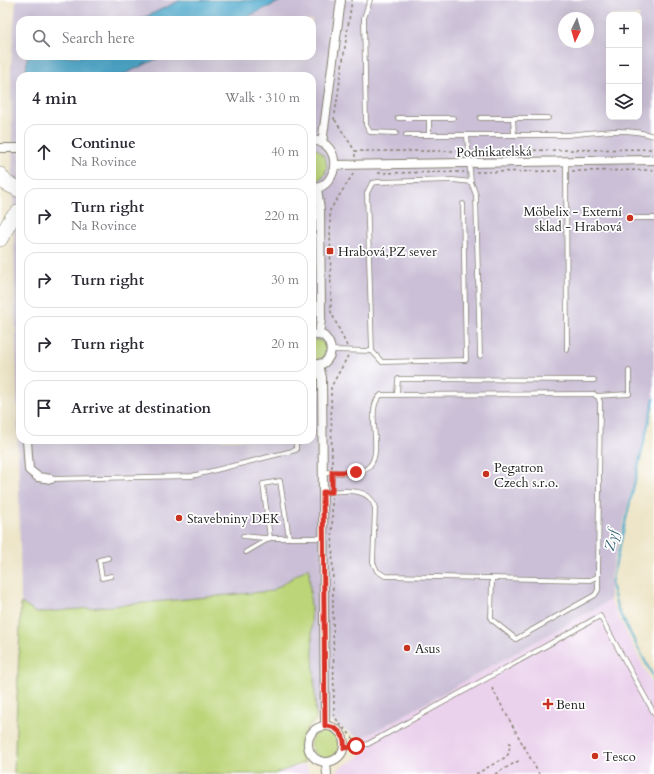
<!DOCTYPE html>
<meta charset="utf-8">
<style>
:root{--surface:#fff;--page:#f7f7f7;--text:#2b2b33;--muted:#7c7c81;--line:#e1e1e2}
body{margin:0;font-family:Cardo,serif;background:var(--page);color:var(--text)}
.controls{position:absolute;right:12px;top:12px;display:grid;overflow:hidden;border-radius:8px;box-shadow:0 4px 16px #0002}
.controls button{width:36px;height:36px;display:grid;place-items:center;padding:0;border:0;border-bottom:1px solid var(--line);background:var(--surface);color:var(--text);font:20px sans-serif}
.compass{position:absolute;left:558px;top:12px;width:36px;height:36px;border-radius:50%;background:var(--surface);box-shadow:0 4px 16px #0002;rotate:185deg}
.stop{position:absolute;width:12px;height:12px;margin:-9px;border:3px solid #d93025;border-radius:50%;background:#fff}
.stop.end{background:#d93025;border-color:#fff;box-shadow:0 1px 4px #0008}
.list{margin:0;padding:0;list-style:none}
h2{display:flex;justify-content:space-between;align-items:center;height:52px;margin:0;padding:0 16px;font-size:17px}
h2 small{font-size:13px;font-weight:400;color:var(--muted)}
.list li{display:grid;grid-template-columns:26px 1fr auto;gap:12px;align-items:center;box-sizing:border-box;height:56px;margin:0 8px 8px;padding:0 8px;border:1px solid var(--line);border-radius:12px}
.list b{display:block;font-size:15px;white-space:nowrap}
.list p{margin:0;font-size:13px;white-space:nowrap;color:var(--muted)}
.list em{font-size:13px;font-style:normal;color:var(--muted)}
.icon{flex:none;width:22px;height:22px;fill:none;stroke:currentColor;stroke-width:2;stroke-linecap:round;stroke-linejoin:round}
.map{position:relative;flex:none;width:654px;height:774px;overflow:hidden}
.search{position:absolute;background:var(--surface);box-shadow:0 4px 16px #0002;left:16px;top:16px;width:300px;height:44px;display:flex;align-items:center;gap:10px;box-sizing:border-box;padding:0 14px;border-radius:12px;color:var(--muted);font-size:15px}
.panel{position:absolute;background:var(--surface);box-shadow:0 4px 16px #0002;left:16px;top:72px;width:300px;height:372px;border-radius:12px}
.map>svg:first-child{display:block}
</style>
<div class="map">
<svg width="654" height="774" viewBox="0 0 654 774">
<rect width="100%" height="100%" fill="#fff"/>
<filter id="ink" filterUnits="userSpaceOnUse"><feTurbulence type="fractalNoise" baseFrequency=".025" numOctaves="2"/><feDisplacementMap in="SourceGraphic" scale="8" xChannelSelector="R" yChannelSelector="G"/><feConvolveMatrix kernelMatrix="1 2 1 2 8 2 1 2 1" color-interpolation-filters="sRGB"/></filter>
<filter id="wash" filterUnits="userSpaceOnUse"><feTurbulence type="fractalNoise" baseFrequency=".012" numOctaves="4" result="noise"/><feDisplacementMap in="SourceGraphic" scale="16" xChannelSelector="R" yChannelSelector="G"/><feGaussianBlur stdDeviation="0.9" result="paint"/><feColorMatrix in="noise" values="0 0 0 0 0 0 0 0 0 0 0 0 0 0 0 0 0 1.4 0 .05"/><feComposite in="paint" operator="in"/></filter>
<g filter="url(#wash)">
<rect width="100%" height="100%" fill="#eee5c8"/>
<g fill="#ead1ec">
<path d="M610 600 654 688V774H336V770L360 756 361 739Z"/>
<path d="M297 765V767L306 765 309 774H275Z"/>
</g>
<path fill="#cabfd6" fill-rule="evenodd" d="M16 0H654V397L610 578V600L361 739 316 714 308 568 272 591 36 613 21 603 11 67ZM609 15H639V117H609ZM564 18H588V42H564ZM20 20H312V56H20ZM20 76H312V440H20Z"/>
<g fill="#bcd579" stroke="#6c784a">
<path d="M312 147C330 152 333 178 312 182Z"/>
<path d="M312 339 322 341 326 346 324 356 318 360H312Z"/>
<path d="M309 567 316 720C301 735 295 740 305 762L275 774H14L21 603 36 613 272 591Z"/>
<circle cx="325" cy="744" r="14"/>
</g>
<g fill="#50aacd" stroke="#366374">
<path d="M181 0H283L240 20H139Z"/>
<path d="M27 56H163L120 76H26Z"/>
</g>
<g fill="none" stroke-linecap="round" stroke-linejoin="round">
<path stroke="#50aacd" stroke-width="2" d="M654 399 611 584 618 610 654 678"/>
</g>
</g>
<g filter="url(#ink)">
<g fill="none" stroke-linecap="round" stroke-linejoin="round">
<defs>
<g id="lane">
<path d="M370 0 364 18 366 125 370 132 396 133"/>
<path d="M398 118H453"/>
<path d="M480 118H548"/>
<path d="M513 118 514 135"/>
<path d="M429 119V135"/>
<path d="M406 135H569C596 132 628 127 654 136"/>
<path d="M467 136 471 182 476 195 480 356"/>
<path d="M566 162 567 350"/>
<path d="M630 218H654"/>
<path d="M331 350 372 351 382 362 466 360 463 204"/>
<path d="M372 351 367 193 372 183 378 182 453 180 471 182"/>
<path d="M397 394 398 379 594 380"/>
<path d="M596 396 629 394V371"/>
<path d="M323 472C335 472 353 476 364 470 389 458 362 410 381 395L594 394 598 397 600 402 598 574 597 577 590 580 385 576 377 571 373 562 375 508C370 485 341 492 323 492"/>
<path d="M51 479 192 476 296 450V440"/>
<path d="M243 536 264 538H323"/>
<path d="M246 552 270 538 263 484 280 481 289 538"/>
<path d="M108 558 99 560 102 578 111 576"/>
<path d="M492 579 491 619 516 639 595 595 598 590V575"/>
<path d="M344 747 368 744 600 616 654 713"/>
</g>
<g id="street">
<path d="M312 140C342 142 341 185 313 189"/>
<path d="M322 143 341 0"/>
<path d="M0 148H20"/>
<path d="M335 165 654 160"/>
<path d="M317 188 320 210 321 319 319 334"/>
<path d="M312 334 324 336C333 345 333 355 324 363L312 365"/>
<path d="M319 365 322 378 325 726"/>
<path d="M27 440 29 470 38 477 51 479"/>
<circle cx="326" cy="744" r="18"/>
<path d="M326 763 327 774"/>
</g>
<g id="highway">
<path d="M0 175 6 183 20 190"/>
<path d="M0 239 12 218 20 211"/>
</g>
</defs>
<use href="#lane" stroke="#858072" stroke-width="5.5"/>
<use href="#street" stroke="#858072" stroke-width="10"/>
<use href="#highway" stroke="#858072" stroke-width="16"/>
<g stroke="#858072" stroke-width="1.5" stroke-dasharray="3 3" stroke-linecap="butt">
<path d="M312 119 318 118"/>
<path d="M334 120 352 0"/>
<path d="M335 120 355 151H464"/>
<path d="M474 151 654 149"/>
<path d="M355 157V151"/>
<path d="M572 171 654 170"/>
<path d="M476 172 560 171"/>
<path d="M378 173 464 172"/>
<path d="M347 346 331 312 330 210 355 171"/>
<path d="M332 468 331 387 348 356"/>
<path d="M332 477V486"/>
<path d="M332 497 334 714C337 724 350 732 355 741"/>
<path d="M492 688 539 774"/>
<path d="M476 774 506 757 509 753 510 742"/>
<path d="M495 774 520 760"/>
</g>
<use href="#lane" stroke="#fff" stroke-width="4"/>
<use href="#street" stroke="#fff" stroke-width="8"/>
<use href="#highway" stroke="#fff" stroke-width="15"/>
</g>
</g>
<g fill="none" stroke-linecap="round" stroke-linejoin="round" filter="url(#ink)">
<path stroke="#d93025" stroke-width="5" d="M356 472H332V492H323L325 726C337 726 346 735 344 748L356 746"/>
</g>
<g fill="#c8321e" stroke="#fff" stroke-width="1.5">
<circle cx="630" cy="218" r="4"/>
<rect x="326" y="247" width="8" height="8" rx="2"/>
<circle cx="486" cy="474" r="4"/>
<circle cx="179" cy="518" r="4"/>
<circle cx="407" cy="648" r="4"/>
<path d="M546 698h4v4h4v4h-4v4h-4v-4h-4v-4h4z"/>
<circle cx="595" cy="756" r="4"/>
</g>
<g text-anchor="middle" stroke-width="3.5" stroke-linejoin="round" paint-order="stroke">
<g font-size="13" fill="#1c1c1c" stroke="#fff">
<text transform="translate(494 151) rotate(-1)" y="5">Podnikatelská</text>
</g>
<g font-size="13" fill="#1c1c1c" stroke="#fff" text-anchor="start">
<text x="622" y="216" text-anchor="end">Möbelix - Externí<tspan x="622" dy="15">sklad - Hrabová</tspan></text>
<text x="338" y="256">Hrabová,PZ sever</text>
<text x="494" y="472">Pegatron<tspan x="494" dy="15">Czech s.r.o.</tspan></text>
<text x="187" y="523">Stavebniny DEK</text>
<text x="415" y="653">Asus</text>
<text x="556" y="709">Benu</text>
<text x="603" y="761">Tesco</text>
</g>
<g font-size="14" font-style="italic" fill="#366374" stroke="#fff">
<text transform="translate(611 540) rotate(-77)" y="5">Zyf</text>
</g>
</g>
</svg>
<div class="controls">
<button>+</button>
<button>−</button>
<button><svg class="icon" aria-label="layers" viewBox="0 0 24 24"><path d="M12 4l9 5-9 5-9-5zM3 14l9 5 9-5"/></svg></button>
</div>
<svg class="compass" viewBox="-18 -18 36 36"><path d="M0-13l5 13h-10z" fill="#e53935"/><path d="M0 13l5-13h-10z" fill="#7c7c81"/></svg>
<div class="stop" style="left:356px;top:746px"></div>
<div class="stop end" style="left:356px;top:472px"></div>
<div class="search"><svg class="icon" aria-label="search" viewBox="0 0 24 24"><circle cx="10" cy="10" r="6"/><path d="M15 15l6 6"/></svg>Search here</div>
<section class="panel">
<h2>4 min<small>Walk · 310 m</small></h2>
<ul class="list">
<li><svg class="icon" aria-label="ahead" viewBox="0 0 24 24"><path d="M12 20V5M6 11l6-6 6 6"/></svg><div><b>Continue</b><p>Na Rovince</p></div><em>40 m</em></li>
<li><svg class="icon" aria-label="right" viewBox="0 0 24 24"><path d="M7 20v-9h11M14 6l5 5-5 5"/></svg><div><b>Turn right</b><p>Na Rovince</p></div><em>220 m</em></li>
<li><svg class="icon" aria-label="right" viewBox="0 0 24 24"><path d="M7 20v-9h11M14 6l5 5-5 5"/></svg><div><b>Turn right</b></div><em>30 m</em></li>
<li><svg class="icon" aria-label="right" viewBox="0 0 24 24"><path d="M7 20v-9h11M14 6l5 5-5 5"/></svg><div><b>Turn right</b></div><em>20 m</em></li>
<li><svg class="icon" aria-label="arrive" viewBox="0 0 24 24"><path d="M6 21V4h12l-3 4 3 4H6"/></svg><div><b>Arrive at destination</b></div></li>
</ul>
</section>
</div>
